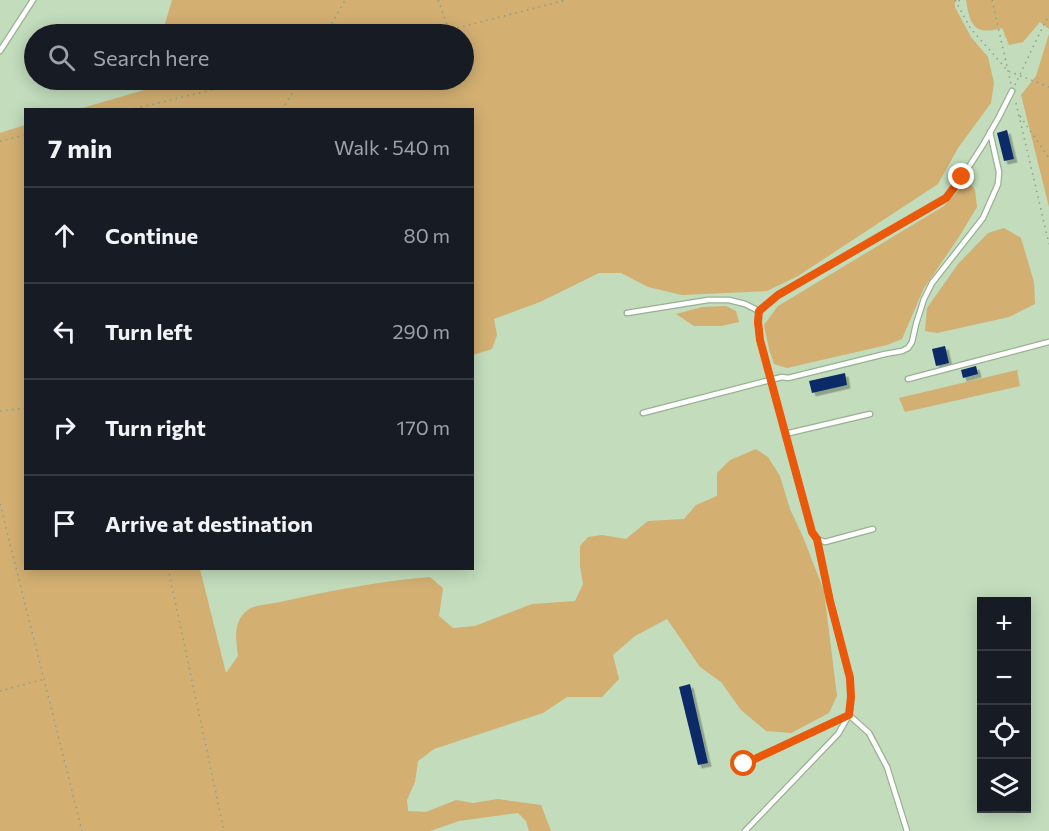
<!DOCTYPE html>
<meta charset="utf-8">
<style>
:root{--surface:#171b24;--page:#242831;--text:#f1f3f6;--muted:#9ea1a6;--line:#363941}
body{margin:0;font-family:Commissioner,sans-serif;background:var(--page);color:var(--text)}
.controls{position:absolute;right:18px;bottom:18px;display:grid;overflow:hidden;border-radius:0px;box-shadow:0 3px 15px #0003}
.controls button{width:54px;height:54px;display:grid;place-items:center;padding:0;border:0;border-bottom:2px solid var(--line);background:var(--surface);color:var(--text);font:30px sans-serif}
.stop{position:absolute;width:18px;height:18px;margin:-14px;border:4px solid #ea580c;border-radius:50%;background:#fff}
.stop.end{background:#ea580c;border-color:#fff;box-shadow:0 2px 6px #0008}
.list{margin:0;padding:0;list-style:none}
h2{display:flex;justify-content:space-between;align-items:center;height:78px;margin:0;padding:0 24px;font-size:26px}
h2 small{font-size:20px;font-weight:400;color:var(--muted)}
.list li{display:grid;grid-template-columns:39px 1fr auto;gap:18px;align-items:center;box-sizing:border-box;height:96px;padding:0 24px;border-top:2px solid var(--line)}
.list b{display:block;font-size:22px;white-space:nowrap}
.list em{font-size:20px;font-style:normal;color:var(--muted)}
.icon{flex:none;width:33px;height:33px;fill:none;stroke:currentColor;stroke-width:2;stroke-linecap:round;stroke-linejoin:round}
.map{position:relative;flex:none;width:1049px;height:831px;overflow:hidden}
.search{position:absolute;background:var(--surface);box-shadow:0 3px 15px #0003;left:24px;top:24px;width:450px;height:66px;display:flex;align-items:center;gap:15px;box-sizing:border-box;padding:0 21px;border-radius:33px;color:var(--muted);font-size:22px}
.panel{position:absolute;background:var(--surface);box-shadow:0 3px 15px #0003;left:24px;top:108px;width:450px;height:462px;border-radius:0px}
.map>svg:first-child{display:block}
</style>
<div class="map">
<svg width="1049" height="831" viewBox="0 0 1049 831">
<defs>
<filter id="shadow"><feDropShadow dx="3.5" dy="3.5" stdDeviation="0" flood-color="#0004"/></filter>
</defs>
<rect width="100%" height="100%" fill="#c2dcbc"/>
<g fill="#d3af72">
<path d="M172 0H955V7L971 37 988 57 994 83 991 103 958 148 938 184 798 276 767 291 682 295 648 287 621 273H599L540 302 494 319 497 335 492 349 473 355 472 110 79 109 144 90 148 80H464V34H162Z"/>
<path d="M966 0H1049V29L1040 22 1023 42 1009 45 1002 28C974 36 970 25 966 0Z"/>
<path d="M1049 34V207L1021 95 1036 76Z"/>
<path d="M25 125 26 568 200 569 226 673 238 656C236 639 232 621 249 609 255 605 272 604 280 602 329 591 380 581 430 577L443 588 439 616 453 628 475 626 532 604 575 601 583 584 580 566V546L588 537 602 535 626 539 648 521 684 519 696 505 717 496V473L730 460 756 449 768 457 780 476 790 509 803 537 824 591 837 696 829 713 791 733 766 731 741 710 721 682 700 667 667 619 635 636 613 655 619 679 602 697H567L543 713 434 749 418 761 415 782 407 800 408 811 426 812 456 800 473 803 498 799 541 805 551 831H529L526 821 518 813 459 821 430 831H0V133Z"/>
<path d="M968 180 975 190 977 207 959 237 924 288 902 339 887 345 787 368 774 364 769 349 764 325 778 306 944 206Z"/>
<path d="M1004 228 1021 238 1034 282 1035 304 1009 317 937 333 925 331 927 308 958 264 988 233Z"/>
<path d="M726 306 736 311 739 322 721 326H694L676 314 702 307Z"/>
<path d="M1017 370 1020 386 905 412 899 398Z"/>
</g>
<g fill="#082c67" filter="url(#shadow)">
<path d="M1007 130 1014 159 1004 161 997 133Z"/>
<path d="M945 346 949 363 936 366 932 349Z"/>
<path d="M976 366 978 374 963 378 961 370Z"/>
<path d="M845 373 847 385 812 393 809 381Z"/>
<path d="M690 684 708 763 698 765 679 687Z"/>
</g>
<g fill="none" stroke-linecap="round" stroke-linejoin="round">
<defs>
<g id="lane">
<path d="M0 51 33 0"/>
<path d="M627 313 708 300H729L745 304 759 311"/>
<path d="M908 379 1049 342"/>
<path d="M643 413 782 377 788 378 885 354 902 351 908 348 912 342 916 324 924 299 932 283 983 218 998 184 999 172 990 132"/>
<path d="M785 434 870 414"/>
<path d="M873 529 825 542 817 539 812 533 760 340 758 322 759 311 778 295 947 198C971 166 995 127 1012 91"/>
<path d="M744 764 849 715 869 733 887 767 907 831"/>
<path d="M745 831 838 734 849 715 851 697 850 678 830 601 817 539"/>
</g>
</defs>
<use href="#lane" stroke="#98b193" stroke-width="7"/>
<g stroke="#8ca087" stroke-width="1.5" stroke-dasharray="1.5 4.5" stroke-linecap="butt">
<path d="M438 0 449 30"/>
<path d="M955 0 971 29 1008 71 1049 87"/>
<path d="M959 0 960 6"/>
<path d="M992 0 1011 84"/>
<path d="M326 34 345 0"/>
<path d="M434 34 566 0"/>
<path d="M1015 85 1044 24 1049 16"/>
<path d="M1016 103 1049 244"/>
<path d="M129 110 253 80"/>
<path d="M282 110 300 80"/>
<path d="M1020 116 1049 158"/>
<path d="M0 141 26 135"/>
<path d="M0 411 26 408"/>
<path d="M0 504 82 831"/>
<path d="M168 568 224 831"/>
<path d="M0 691 45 679"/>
</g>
<use href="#lane" stroke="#fff" stroke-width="4.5"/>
</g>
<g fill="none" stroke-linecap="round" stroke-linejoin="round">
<path stroke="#ea580c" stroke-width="8" d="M744 764 849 715 851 697 850 678 830 601 817 539 812 532 760 340 758 322 759 311 778 295 946 198 962 177"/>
</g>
</svg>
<div class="controls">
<button>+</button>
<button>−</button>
<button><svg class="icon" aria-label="locate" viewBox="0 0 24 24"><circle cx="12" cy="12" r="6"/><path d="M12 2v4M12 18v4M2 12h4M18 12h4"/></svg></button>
<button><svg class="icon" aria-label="layers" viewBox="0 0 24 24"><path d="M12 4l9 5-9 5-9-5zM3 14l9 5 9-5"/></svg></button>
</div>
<div class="stop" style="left:744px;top:764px"></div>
<div class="stop end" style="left:962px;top:177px"></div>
<div class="search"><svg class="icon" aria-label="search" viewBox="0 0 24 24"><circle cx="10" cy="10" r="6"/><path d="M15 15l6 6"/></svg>Search here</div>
<section class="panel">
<h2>7 min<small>Walk · 540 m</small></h2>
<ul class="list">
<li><svg class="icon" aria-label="ahead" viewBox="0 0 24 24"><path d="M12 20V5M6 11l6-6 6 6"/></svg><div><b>Continue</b></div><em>80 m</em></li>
<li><svg class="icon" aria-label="left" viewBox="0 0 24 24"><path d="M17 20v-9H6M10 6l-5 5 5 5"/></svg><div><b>Turn left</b></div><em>290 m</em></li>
<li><svg class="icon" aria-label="right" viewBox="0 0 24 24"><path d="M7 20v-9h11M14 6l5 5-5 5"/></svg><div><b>Turn right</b></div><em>170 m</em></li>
<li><svg class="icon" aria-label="arrive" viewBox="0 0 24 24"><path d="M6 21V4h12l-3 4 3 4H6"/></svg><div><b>Arrive at destination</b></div></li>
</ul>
</section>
</div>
